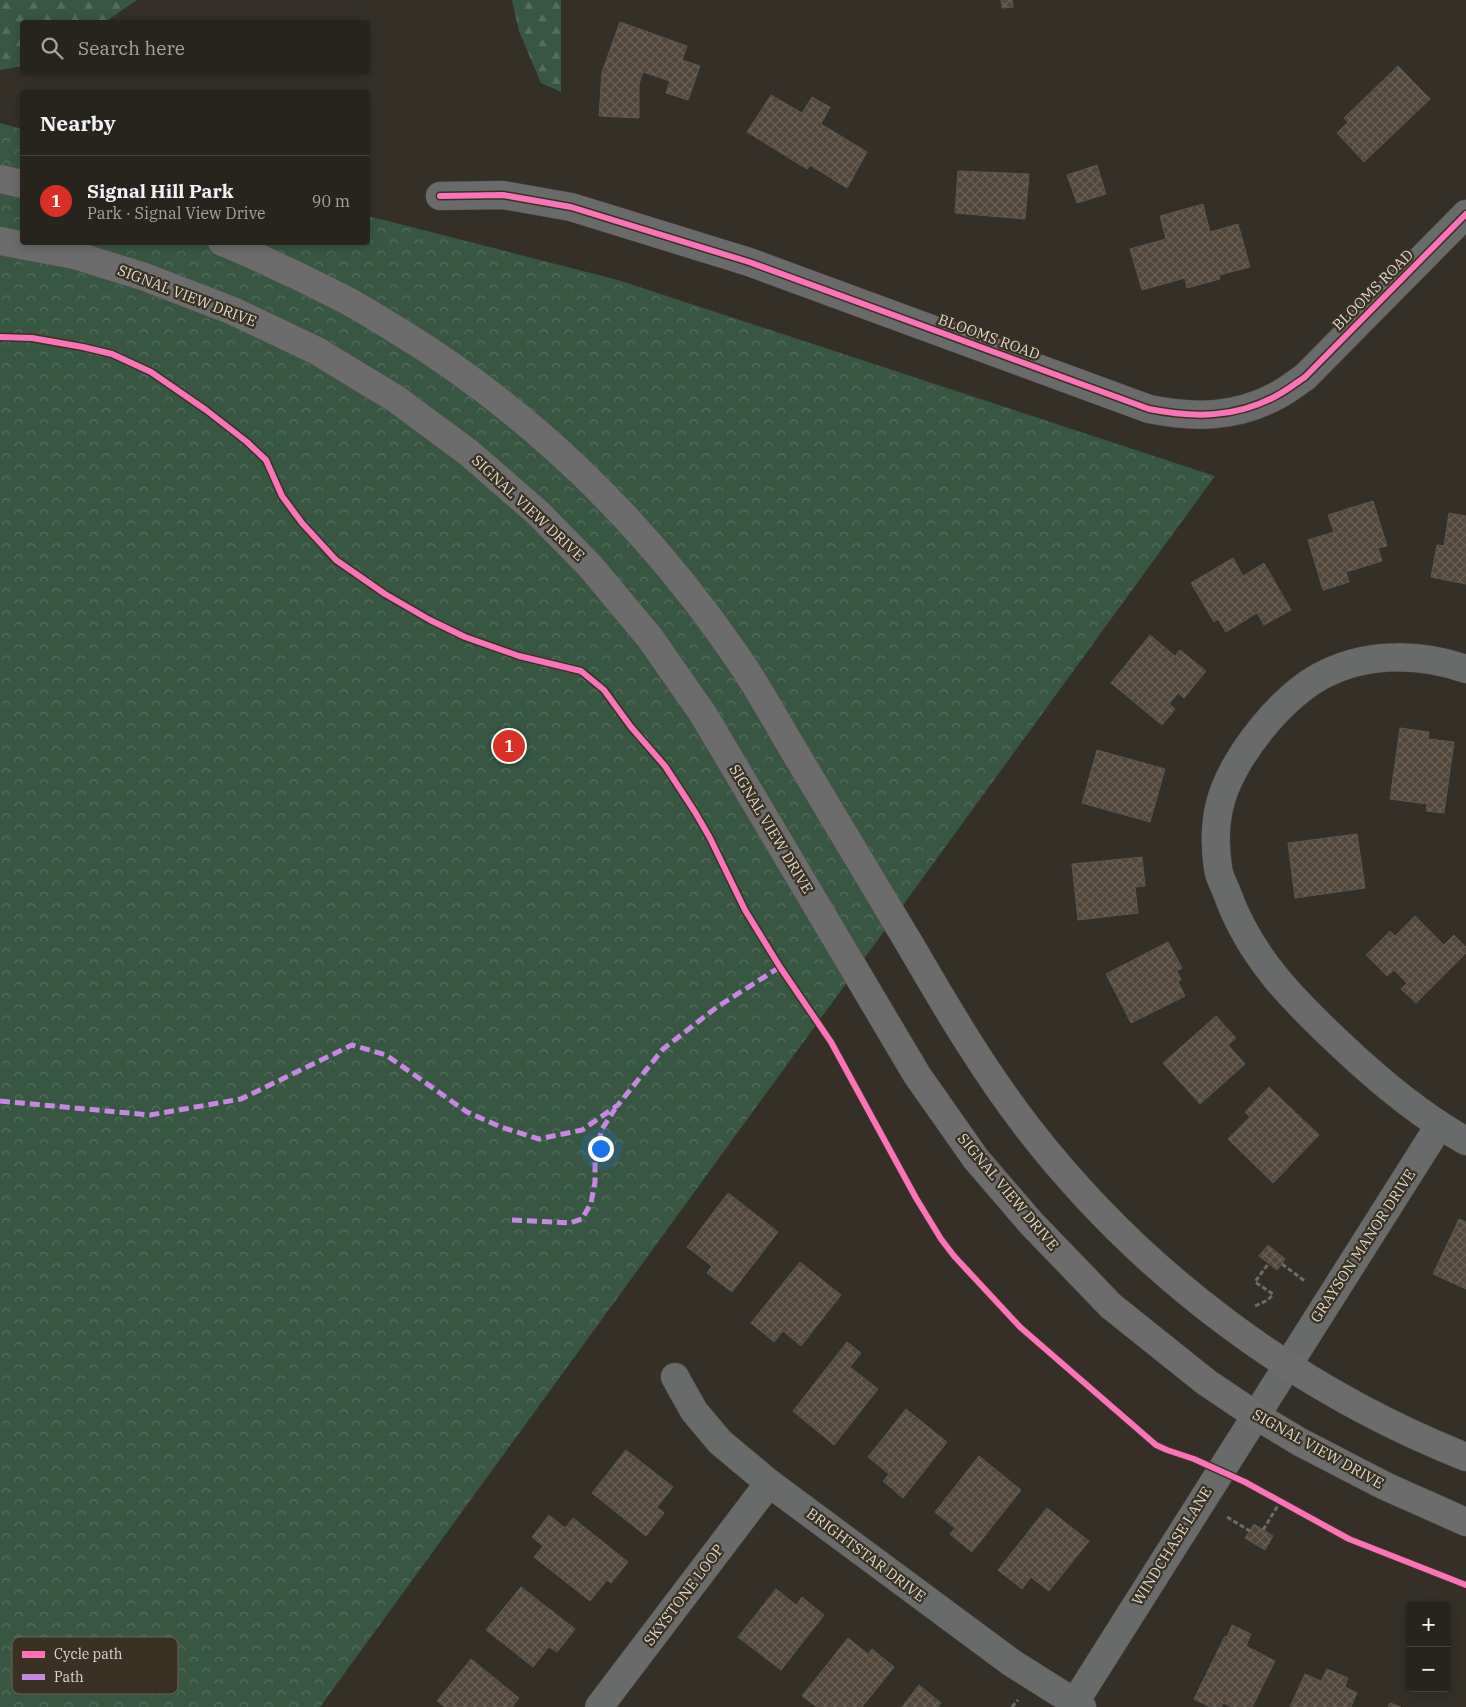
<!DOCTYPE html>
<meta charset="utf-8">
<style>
:root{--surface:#27241e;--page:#33302b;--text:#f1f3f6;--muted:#a4a4a4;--line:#43413c;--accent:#d93025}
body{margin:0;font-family:"IBM Plex Serif",serif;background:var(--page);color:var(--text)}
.controls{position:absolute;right:15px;bottom:15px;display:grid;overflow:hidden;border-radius:5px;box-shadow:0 2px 12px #0003}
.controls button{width:45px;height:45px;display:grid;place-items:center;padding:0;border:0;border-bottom:1px solid var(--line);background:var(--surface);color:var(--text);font:25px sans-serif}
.you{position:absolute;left:600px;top:1148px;width:18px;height:18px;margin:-12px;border:4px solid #fff;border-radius:50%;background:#1a73e8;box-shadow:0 0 0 8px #1a73e833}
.badge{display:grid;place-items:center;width:32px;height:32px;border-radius:50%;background:var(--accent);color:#fff;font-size:16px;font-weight:700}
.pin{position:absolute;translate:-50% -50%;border:2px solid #fff;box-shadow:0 1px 5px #0006}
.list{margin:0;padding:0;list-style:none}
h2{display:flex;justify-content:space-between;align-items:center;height:65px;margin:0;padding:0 20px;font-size:21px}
h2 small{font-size:16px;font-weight:400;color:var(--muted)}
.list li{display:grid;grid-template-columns:32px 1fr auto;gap:15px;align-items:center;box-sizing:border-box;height:90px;padding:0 20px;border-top:1px solid var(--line)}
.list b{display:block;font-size:19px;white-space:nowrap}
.list p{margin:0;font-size:16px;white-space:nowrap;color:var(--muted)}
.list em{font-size:16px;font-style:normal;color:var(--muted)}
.icon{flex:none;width:28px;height:28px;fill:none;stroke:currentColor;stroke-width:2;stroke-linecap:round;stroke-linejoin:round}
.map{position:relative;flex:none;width:1466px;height:1707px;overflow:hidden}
.search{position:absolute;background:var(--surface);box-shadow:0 2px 12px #0003;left:20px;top:20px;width:350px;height:55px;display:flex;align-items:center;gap:12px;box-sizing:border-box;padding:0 18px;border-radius:5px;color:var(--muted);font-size:19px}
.panel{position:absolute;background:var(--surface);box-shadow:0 2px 12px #0003;left:20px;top:90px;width:350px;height:155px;border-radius:5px}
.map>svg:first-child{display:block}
</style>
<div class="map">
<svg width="1466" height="1707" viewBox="0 0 1466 1707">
<defs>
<pattern id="forest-firs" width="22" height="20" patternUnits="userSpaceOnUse" patternTransform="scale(1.25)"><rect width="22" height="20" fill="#375743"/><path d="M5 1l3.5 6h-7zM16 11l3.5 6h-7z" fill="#546f5d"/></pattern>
<pattern id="park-crowns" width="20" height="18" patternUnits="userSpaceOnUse" patternTransform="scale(1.25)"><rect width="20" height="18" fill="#375743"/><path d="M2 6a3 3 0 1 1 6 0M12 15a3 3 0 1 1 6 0" fill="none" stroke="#546f5d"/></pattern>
<pattern id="building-cross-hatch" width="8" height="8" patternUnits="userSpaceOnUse" patternTransform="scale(1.25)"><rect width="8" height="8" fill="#52473a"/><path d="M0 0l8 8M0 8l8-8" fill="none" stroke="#6a6155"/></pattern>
</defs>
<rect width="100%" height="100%" fill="#343028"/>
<g fill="url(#forest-firs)">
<path d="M0 0H137L105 22H22V66L0 70Z"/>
<path d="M512 0H561V92L541 83 519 31Z"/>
</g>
<path fill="url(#park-crowns)" d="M0 123 22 129V242H368V216L618 280 1215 476 320 1707H0Z"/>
<g fill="url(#building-cross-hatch)" stroke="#5b5650">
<path d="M1001 0H1012L1013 7 1002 8Z"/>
<path d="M620 22 687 46 682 60 700 66 688 100 666 93 670 81 643 72 639 84V118L599 116 602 72Z"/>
<path d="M1398 66 1430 99 1364 162 1337 133 1348 122 1344 118Z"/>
<path d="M771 95 802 113 812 97 830 107 821 124 867 152 847 188 810 165 807 169 747 132Z"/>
<path d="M1097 165 1106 194 1077 203 1067 175Z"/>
<path d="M958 171 1029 174 1025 219 955 213Z"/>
<path d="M1203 204 1210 232 1238 224 1250 267 1219 275 1220 279 1187 288 1185 278 1142 290 1130 249 1166 239 1160 216Z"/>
<path d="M1373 501 1387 546 1378 548 1382 561 1346 572 1349 582 1323 590 1308 540 1334 532 1328 515Z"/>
<path d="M1449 513 1466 516V584L1431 577 1437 545 1444 546Z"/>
<path d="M1233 558 1243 576 1264 563 1291 610 1264 625 1257 613 1226 632 1218 619 1214 622 1191 583Z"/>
<path d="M1150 635 1175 656 1180 650 1206 671 1184 698 1178 693 1169 704 1175 709 1162 725 1111 683Z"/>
<path d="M1400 728 1429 732 1428 739 1454 742 1444 813 1426 811 1427 804 1390 799Z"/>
<path d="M1097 750 1165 769 1150 822 1082 803Z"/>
<path d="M1357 834 1365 888 1295 898 1288 843Z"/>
<path d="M1142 857 1145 886 1135 887 1138 913 1078 920 1072 864Z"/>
<path d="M1415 916 1444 945 1454 935 1466 947V953L1416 1003 1401 989 1407 983 1394 970 1387 976 1366 955 1390 931 1395 936Z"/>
<path d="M1168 942 1182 968 1177 971 1181 980 1178 982 1185 996 1131 1023 1106 974Z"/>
<path d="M1216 1016 1236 1038 1228 1045 1245 1064 1200 1104 1163 1063Z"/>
<path d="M1269 1087 1319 1135 1273 1183 1228 1139 1250 1117 1245 1112Z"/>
<path d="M728 1193 778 1232 732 1292 707 1273 712 1266 687 1247Z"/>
<path d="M1459 1219 1466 1222V1289L1433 1274Z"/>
<path d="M1268 1245 1285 1259 1277 1270 1259 1256Z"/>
<path d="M800 1262 841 1295 801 1346 783 1331 774 1342 751 1323Z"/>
<path d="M847 1342 861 1353 850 1367 878 1389 834 1445 793 1411Z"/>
<path d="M906 1409 947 1442 903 1498 883 1481 889 1474 868 1457Z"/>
<path d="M626 1450 673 1487 657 1507 664 1513 646 1536 592 1493Z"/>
<path d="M979 1456 1021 1490 972 1552 950 1534 955 1528 935 1512Z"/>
<path d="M1047 1508 1089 1541 1049 1591 1031 1577 1022 1589 998 1570Z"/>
<path d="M549 1515 565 1528 573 1518 628 1562 611 1583 607 1580 590 1601 534 1557 543 1546 532 1537Z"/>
<path d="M1254 1524 1273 1536 1265 1550 1245 1538Z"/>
<path d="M521 1587 575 1629 557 1652 549 1647 533 1667 486 1630Z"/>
<path d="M776 1589 796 1605 802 1597 824 1615 781 1670 738 1637Z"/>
<path d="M1232 1625 1251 1634 1246 1646 1275 1661 1252 1707H1232L1223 1703 1221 1707H1210L1194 1699 1225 1636 1227 1637Z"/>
<path d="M848 1638 868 1654 872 1649 894 1667 862 1707H817L802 1696Z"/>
<path d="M471 1659 519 1698 512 1707H445L437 1701Z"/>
<path d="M1327 1669 1348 1678 1345 1687 1357 1693 1351 1707H1290L1305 1674 1321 1681Z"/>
<path d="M919 1685 941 1703 938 1707H902Z"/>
<path d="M1390 1703 1401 1707H1388Z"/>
</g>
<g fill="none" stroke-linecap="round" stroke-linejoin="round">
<defs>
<g id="street">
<path d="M440 196 503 195 571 207 749 262 1149 409C1194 418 1235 418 1276 396 1286 391 1296 383 1305 377L1466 214"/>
<path d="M1466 669C1422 654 1372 652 1329 672 1285 691 1231 758 1220 804 1215 823 1215 848 1218 868 1219 877 1224 885 1227 893 1250 957 1292 999 1340 1044 1378 1080 1419 1115 1466 1141"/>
<path d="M675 1377 694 1411 720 1442 769 1483 1012 1663 1082 1707"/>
<path d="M1075 1702 1439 1126"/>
<path d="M599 1707 769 1483"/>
</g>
<g id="secondary">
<path d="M0 179 22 184"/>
<path d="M0 241 74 255 145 277 233 311 317 351 396 399 469 453 538 513 590 566 650 638 703 714 917 1075 976 1159 1031 1223 1111 1306 1206 1382 1255 1415 1300 1442 1385 1486 1466 1522"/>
<path d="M222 242C248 252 271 264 296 275 312 283 328 291 344 299 360 307 375 317 390 326 529 409 646 524 737 657 759 688 777 723 797 756 835 820 873 884 912 948 948 1010 984 1071 1028 1128 1141 1274 1295 1389 1466 1457"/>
</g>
</defs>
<use href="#street" stroke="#524e47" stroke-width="29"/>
<use href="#secondary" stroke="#524e47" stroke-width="29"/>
<g stroke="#6b6b69" stroke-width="3" stroke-dasharray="5 2.5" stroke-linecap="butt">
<path d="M1282 1264 1306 1282"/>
<path d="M1255 1306 1268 1300 1273 1294 1255 1282 1268 1264"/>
<path d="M1227 1517 1250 1531"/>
<path d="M1263 1530 1280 1502"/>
<path d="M1012 1707 1018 1700"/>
</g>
<use href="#street" stroke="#696a6a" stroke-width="28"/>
<use href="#secondary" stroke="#6b6c6b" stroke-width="28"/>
<g stroke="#c787e3" stroke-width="5" stroke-dasharray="10 5" stroke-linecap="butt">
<path d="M0 1101 150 1115 241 1099 352 1045 386 1055 467 1112 501 1127 539 1139 582 1130 618 1105 663 1049 717 1007 780 967"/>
<path d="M512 1220 570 1223 582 1219 591 1203 595 1182V1157L602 1129 615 1109"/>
</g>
<defs>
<g id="cycleway">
<path d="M440 196 503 195 571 207 749 262 1149 409C1194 418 1235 418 1276 396 1286 391 1296 383 1305 377L1466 214"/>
<path d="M0 337 32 338 83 347 112 354 151 372 206 410 247 442 266 460 282 496 302 523 336 560 385 594 430 620 465 637 519 656 581 671 604 690 631 727 665 766 695 812 710 838 745 910 780 967 831 1042 916 1198 941 1239 954 1256 1020 1327 1156 1445 1167 1450 1194 1459 1245 1482 1349 1539 1466 1585"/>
</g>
</defs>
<use href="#cycleway" stroke="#3a3122" stroke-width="9"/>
<use href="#cycleway" stroke="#fb73b8" stroke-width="6"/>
</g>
<g text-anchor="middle" stroke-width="4.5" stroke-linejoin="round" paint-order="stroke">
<g font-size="15" fill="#ded9cf" stroke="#3a3122">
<text transform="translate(1373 290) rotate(-45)" y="5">BLOOMS ROAD</text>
<text transform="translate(187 296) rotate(21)" y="5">SIGNAL VIEW DRIVE</text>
<text transform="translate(989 337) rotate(20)" y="5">BLOOMS ROAD</text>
<text transform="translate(528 508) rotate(43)" y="5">SIGNAL VIEW DRIVE</text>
<text transform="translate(771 829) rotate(59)" y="5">SIGNAL VIEW DRIVE</text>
<text transform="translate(1008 1192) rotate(50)" y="5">SIGNAL VIEW DRIVE</text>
<text transform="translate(1363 1246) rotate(-57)" y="5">GRAYSON MANOR DRIVE</text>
<text transform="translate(1318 1449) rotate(29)" y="5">SIGNAL VIEW DRIVE</text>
<text transform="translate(1172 1546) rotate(-58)" y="5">WINDCHASE LANE</text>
<text transform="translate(866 1555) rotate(37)" y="5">BRIGHTSTAR DRIVE</text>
<text transform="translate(684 1595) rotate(-53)" y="5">SKYSTONE LOOP</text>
</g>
</g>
<rect x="12" y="1637" width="166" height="57" rx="8" fill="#3a3122" stroke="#6b6356" stroke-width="1"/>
<rect x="22" y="1651" width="23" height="7" fill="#fb73b8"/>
<rect x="22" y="1674" width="23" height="6" fill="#c787e3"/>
<g font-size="14" fill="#ded9cf">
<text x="54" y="1659">Cycle path</text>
<text x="54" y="1682">Path</text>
</g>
</svg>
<div class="controls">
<button>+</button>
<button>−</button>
</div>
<div class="you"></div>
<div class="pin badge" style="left:509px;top:746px">1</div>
<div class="search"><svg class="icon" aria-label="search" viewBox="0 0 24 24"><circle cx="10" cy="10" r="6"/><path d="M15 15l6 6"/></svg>Search here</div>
<section class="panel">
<h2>Nearby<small></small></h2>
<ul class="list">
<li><span class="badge">1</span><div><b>Signal Hill Park</b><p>Park · Signal View Drive</p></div><em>90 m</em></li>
</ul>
</section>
</div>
